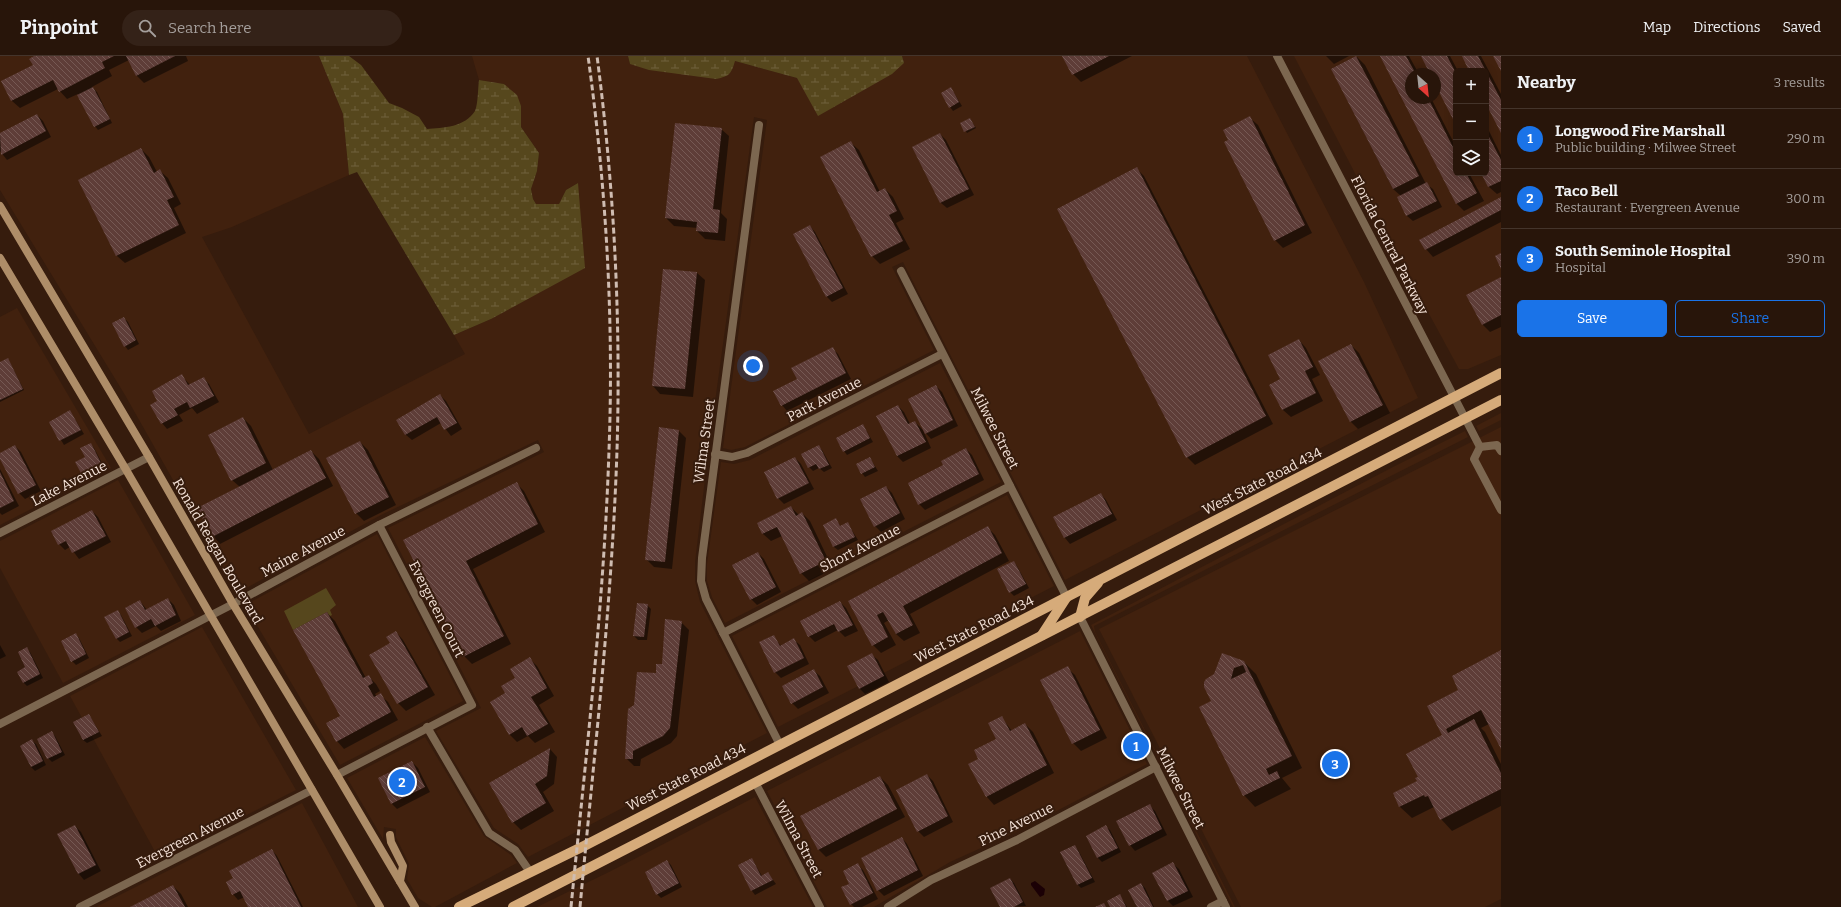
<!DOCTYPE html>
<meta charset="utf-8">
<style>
:root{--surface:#28150a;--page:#342218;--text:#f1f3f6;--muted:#a59f9c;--line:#44342b;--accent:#1a73e8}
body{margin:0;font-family:Bitter,serif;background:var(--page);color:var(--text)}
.controls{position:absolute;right:12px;top:12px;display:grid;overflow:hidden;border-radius:6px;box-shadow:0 2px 10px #0003}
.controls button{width:36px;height:36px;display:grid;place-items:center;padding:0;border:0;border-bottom:1px solid var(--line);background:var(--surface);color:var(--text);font:20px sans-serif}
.compass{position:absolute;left:1405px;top:12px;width:36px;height:36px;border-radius:50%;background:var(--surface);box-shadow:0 2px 10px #0003;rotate:153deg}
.you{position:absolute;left:753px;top:310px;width:14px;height:14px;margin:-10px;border:3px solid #fff;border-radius:50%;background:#1a73e8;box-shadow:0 0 0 6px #1a73e833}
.badge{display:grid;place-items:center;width:26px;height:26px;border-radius:50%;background:var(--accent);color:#fff;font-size:13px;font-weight:700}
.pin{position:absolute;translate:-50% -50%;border:2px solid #fff;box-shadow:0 1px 4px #0006}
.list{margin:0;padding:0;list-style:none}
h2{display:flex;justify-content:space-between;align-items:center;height:52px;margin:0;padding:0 16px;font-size:17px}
h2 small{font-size:13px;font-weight:400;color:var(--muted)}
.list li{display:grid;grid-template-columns:26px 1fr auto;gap:12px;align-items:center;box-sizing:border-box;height:60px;padding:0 16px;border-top:1px solid var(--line)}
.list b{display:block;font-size:15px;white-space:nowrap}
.list p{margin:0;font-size:13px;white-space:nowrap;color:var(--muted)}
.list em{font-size:13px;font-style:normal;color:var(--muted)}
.actions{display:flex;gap:8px;padding:12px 16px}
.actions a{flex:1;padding:9px 0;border:1px solid var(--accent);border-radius:6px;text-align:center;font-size:14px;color:var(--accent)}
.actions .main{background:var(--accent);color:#fff}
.icon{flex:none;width:22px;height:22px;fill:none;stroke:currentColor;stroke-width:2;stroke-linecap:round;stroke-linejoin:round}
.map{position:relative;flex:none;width:1501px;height:851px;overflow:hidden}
header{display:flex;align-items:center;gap:24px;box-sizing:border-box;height:56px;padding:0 20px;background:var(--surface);border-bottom:1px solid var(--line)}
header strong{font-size:19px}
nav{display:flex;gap:22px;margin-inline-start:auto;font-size:14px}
.search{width:280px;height:36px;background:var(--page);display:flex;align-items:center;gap:10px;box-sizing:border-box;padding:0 14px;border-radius:22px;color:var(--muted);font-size:15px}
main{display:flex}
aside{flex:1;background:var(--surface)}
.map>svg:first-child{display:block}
</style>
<header>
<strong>Pinpoint</strong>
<div class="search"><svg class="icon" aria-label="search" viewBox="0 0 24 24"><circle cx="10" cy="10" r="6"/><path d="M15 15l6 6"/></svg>Search here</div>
<nav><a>Map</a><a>Directions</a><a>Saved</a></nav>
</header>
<main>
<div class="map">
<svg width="1501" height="851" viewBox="0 0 1501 851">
<defs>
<pattern id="wetland-marsh" width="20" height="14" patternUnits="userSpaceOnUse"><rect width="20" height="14" fill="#56471d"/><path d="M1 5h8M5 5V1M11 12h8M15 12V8" fill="none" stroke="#6f613d"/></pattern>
<pattern id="building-back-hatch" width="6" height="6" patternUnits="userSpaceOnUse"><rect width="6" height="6" fill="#5e3d38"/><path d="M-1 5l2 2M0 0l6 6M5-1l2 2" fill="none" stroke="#765954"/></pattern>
</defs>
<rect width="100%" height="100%" fill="#361c0d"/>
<g fill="#41210e" fill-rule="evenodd">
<path d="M0 0H319L343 58 349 119 232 171 202 181 309 378 465 298 454 279 491 263 578 127 566 134 559 148H536L533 143 531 133 537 115 539 97 521 71V50L504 28 479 24 472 0H628L630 8 735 5 797 22 904 7 902 0H1247L1364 226 1418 342 1065 524 903 206 892 211 934 294 745 391 731 394 723 392 767 64 754 61 709 390 695 506V525L700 546 767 677 528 801 518 788 494 772 436 675 481 652 388 472 544 396 538 384 381 459 237 537 125 339 0 134Z"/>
<path d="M1294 0H1501V299L1468 313H1459L1409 221ZM1456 15H1486V117H1456ZM1411 18H1435V42H1411Z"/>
<path d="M17 252 111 412 0 469V261Z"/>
<path d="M940 307 1001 426 725 567 712 541 707 525V508L721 406 734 408 750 404Z"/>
<path d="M1501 357V364L1479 375 1476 370Z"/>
<path d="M1501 371V843L1485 851H1241L1099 573Z"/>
<path d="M1465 375 1468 381 1094 570 1095 576 1235 851H1233L1091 569 1393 411Z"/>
<path d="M118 424 195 559 63 627 0 512V485Z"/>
<path d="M1007 439 1054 530 778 671 732 580Z"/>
<path d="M377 478 463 645 340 709 245 549Z"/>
<path d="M202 571 296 734 159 803 70 640Z"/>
<path d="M1080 575 1147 708 1014 777 950 806 874 851H827L767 735Z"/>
<path d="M425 681 484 780 511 799 517 807 435 851H432L418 842 407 823 409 808 396 781V773L384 771 383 783 347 722Z"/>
<path d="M755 741 813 851H537L609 816Z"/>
<path d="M302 747 358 851H96Z"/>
</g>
<path fill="#56471d" d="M326 532 336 549 330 554 332 559 330 560 327 556 293 574 284 555Z"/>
<g fill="url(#wetland-marsh)">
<path d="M319 0H349L361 9 389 47 402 52 419 61 427 73C443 72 465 71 475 55 478 49 478 31 479 24L504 28 517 39 521 50V71L539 97 537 115 531 133 533 143 536 148H559L566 134 578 127 585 212 491 263 454 279 357 116 349 119 343 58Z"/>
<path d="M628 0H902L904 7 892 18 818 60 797 22 735 5C731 18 730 20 716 23L649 14 630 8Z"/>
</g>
<path fill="#1b0005" d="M1035 825 1045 833 1044 839 1040 841 1031 829V827Z"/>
<g fill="#0007">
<path d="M37 0H186L188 5 144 27 136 19 129 4 109 14 112 20 92 31 97 36 112 67 98 74 95 70 78 38 67 43 58 33 20 52 12 45 2 26 34 10Z"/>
<path d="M1064 0H1132L1081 26 1073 18Z"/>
<path d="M1326 0H1349L1334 8Z"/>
<path d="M1381 0H1409L1419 18H1411V42H1431L1456 91V117H1469L1484 145 1464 155 1456 147Z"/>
<path d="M1422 0H1450L1458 15H1456V67L1435 26V18H1431Z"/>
<path d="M1463 0H1481L1501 38V74L1486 45V15H1470Z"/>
<path d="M1357 1 1365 9 1426 128 1433 133 1442 151 1413 165 1407 160 1398 142 1401 140 1393 133 1332 14Z"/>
<path d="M951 32 962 50 953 55 950 51Z"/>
<path d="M37 59 43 65 51 81 7 104 0 95V78Z"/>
<path d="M1250 62 1258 69 1312 177 1283 192 1275 184 1229 85Z"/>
<path d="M970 63 976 72 967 77 961 67Z"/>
<path d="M1486 69 1501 99V136L1497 138 1489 131 1482 117H1486Z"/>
<path d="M721 73 729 80 721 157 727 163 725 185 705 183 697 175 698 172 674 170 666 162Z"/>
<path d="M940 78 946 84 974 139 947 152 941 147 913 92Z"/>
<path d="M851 87 859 94 880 136 885 133 893 141 904 163 896 167 910 193 880 208 872 200Z"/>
<path d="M141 93 149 101 157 116 160 115 168 122 181 148 174 152 186 177 125 207 117 200 79 124Z"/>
<path d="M1136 112 1144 120 1273 368 1195 409 1187 401Z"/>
<path d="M1501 142V166L1433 201 1426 193Z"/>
<path d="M810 170 815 176 848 238 832 246 826 240Z"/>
<path d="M697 217 705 224 693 341 660 338 653 330Z"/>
<path d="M1501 223V271L1490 276 1482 268Z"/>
<path d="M124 262 128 266 139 288 128 294 125 290Z"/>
<path d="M1299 284 1306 292 1320 319 1312 323 1323 345 1291 361 1283 354 1271 329 1281 324Z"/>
<path d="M1351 289 1359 297 1390 357 1358 373 1350 365Z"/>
<path d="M832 292 838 298 851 323 787 355 782 349 798 323Z"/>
<path d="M9 305 24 334 0 346V307Z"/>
<path d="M182 320 190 329 203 322 209 328 219 346 197 358 192 352 179 359 183 365 167 373 162 367 159 345Z"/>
<path d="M936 330 942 336 958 370 931 383 923 374 931 392 903 406 897 400 898 350 904 356 910 368 915 366 924 375Z"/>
<path d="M440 339 446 345 462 373 451 380 441 367 412 384 406 379 397 364Z"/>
<path d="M70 355 84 378 64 389 50 366Z"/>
<path d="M243 362 251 370 273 414 311 395 319 403 333 430 220 488 213 480 240 431 232 424Z"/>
<path d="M863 369 873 386 847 399 844 395Z"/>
<path d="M679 375 686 382 672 513 654 511 646 503Z"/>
<path d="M360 386 368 394 396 449 364 465 356 457Z"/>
<path d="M91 388 94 392 104 411 85 420 82 416Z"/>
<path d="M15 390 21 396 41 435 25 443 19 437 0 400V398Z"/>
<path d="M818 390 822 394 832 412 824 416 819 412 813 415 809 411Z"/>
<path d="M966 393 972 399 984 424 925 454 919 448 944 410Z"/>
<path d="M795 402 801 408 814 433 784 448 778 442 766 417Z"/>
<path d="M870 402 878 415 865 421 862 417Z"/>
<path d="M0 413 19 450 2 459 0 457Z"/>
<path d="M516 427 524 435 545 476 473 513 511 588 472 608 464 600 405 485Z"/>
<path d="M886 431 892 437 905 463 881 476 875 470Z"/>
<path d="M1101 438 1106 444 1117 464 1070 488 1065 482 1054 462Z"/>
<path d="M791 451 799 459 802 457 810 465 833 513 809 525 801 517 782 480 771 485 763 478 758 467Z"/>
<path d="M92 455 98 461 111 486 79 503 70 491 65 494 59 488Z"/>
<path d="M836 464 841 471 848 468 858 484 838 494 834 491 824 469Z"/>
<path d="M987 471 995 479 1009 505 910 558 920 577 904 585 896 578 889 564 884 567 896 589 881 597 873 589 849 545Z"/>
<path d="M758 497 764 503 781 536 757 549 751 543Z"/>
<path d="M1014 506 1017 510 1029 532 1014 540 1010 536Z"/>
<path d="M168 543 174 549 181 565 161 575 156 570 142 577 136 571 140 545 147 554Z"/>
<path d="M840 546 846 552 858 575 845 581 838 574 815 586 809 580Z"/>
<path d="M647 549 651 553 647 584H638L634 580Z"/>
<path d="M118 555 121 559 132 580 120 586 116 582Z"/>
<path d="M327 557 335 565 366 622 368 620 376 628 380 635 375 638 377 641 380 639 388 646 398 664 344 693 337 685 341 660Z"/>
<path d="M681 566 689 574 677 680 671 687 641 703 640 710H634L626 702 635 650 663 609Z"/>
<path d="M396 576 403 584 435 639 406 655 398 647 391 588Z"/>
<path d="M75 578 79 582 89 602 76 609 72 605Z"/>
<path d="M773 580 781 590 794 584 800 589 809 608 781 622 775 616Z"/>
<path d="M0 589 6 600 0 603Z"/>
<path d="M27 593 30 596 43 622 27 630 23 626 27 612Z"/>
<path d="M1501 596V691L1489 668 1481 672 1485 676 1501 708V750L1452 775 1441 763 1434 751 1412 762 1400 751 1394 738 1418 726 1419 721 1444 680 1460 634Z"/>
<path d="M872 599 878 604 889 626 865 638 860 633Z"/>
<path d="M530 603 537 610 554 640 539 649 555 676 535 687 528 680 517 686 509 678 516 622Z"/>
<path d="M1244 606 1256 618 1302 712 1282 722 1291 733 1255 751 1244 739 1205 627Z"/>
<path d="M1067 612 1075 619 1107 682 1081 695 1073 687Z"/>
<path d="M814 615 820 620 829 637 798 653 792 647Z"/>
<path d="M89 659 102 680 87 687 83 684Z"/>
<path d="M1001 661 1012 675 1025 668 1033 676 1054 717 994 749 987 741 970 708 980 703 998 683Z"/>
<path d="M51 677 55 680 65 699 52 706 48 702Z"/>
<path d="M32 685 36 688 46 709 35 715 31 711 21 690Z"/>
<path d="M550 693 557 701 554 728 543 736 554 755 521 774 513 766Z"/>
<path d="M412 706 418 712 430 736 397 753 392 748Z"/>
<path d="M927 719 933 725 953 766 924 781 918 775Z"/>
<path d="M880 721 888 729 905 761 826 801 818 793Z"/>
<path d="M1150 750 1155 755 1167 779 1135 795 1130 789Z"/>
<path d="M75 770 81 776 101 815 84 824 79 818 58 778Z"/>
<path d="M1106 771 1110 774 1121 796 1102 806 1098 802 1087 780Z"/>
<path d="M902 782 907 788 923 820 884 840 878 834Z"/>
<path d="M1075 790 1078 794 1095 826 1081 832 1078 829 1061 797Z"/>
<path d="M272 794 277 800 303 851H250L245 841 238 844 233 838Z"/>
<path d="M752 803 762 820 768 817 776 828 755 839 752 835 739 809Z"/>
<path d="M667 805 671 809 682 831 661 842 657 838Z"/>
<path d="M857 808 863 814 878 843 862 851H854L851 848 850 828Z"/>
<path d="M1173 808 1179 813 1193 841 1173 850 1168 845 1154 818Z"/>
<path d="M1010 823 1014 827 1026 850 1001 851Z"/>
<path d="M1141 828 1145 832 1154 851H1138Z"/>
<path d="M173 830 181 838 188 851H133Z"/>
<path d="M1120 840 1127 851H1111Z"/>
</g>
<g fill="url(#building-back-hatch)" fill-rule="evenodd">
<path d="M34 0H114L102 6 105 12 59 36 53 24 11 45 1 25 33 9 29 3Z"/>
<path d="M126 0H175L136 20Z"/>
<path d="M1062 0H1109L1072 19Z"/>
<path d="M1356 0 1419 120 1393 133 1331 13Z"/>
<path d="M1380 0H1406L1416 18H1411V42H1428L1456 97V117H1466L1477 137 1456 148Z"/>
<path d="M1421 0H1447L1456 17V69L1435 28V18H1430Z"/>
<path d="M1462 0H1478L1486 15H1469Z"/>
<path d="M1493 0H1501V15Z"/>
<path d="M1486 15 1501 44V77L1486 48Z"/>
<path d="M93 31 110 63 94 71 77 39Z"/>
<path d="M951 31 959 46 949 52 941 37Z"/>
<path d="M37 58 46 75 1 99 0 77Z"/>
<path d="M1250 60 1305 169 1274 185 1224 86 1228 84 1223 74Z"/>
<path d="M970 62 975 71 964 76 960 67Z"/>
<path d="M675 67 722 72 713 153 720 154 718 177 696 175 697 166 665 162Z"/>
<path d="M1486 75 1501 104V125L1488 131 1481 117H1486Z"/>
<path d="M940 77 969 133 940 147 912 91Z"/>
<path d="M851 85 877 136 885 132 897 155 889 159 903 185 871 201 820 101Z"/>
<path d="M141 92 154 117 160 113 174 141 167 144 179 169 116 200 78 124Z"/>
<path d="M1137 111 1266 360 1186 402 1057 153Z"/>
<path d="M1427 126 1437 145 1406 160 1397 141Z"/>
<path d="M1501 141V154L1425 194 1419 184Z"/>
<path d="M810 169 843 232 826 241 793 178Z"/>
<path d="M1501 197V213L1495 200Z"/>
<path d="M663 213 697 216 685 333 652 330Z"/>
<path d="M1501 221V259L1482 269 1466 239Z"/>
<path d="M124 261 136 284 124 291 112 267Z"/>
<path d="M1299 283 1313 311 1305 315 1316 337 1282 354 1269 329 1280 323 1268 299Z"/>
<path d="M1351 288 1383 349 1350 366 1318 305Z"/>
<path d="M833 291 846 317 781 350 773 335 797 323 791 312Z"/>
<path d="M8 302 23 333 0 344V306Z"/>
<path d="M182 318 188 329 204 321 214 340 190 352 187 346 174 353 178 359 161 368 150 349 157 345 152 335Z"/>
<path d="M936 329 953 364 925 378 908 343Z"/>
<path d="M440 338 457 367 444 374 437 361 405 379 396 364Z"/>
<path d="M898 349 908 368 915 365 926 386 897 400 876 360Z"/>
<path d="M70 354 81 374 59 385 49 366Z"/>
<path d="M243 361 266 407 231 425 208 379Z"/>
<path d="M863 368 870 382 843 396 836 382Z"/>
<path d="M659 371 679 374 665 506 645 504Z"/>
<path d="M360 385 389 441 355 458 326 402Z"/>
<path d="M91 387 101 407 81 417 75 406 85 401 80 392Z"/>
<path d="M15 389 36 429 18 438 0 403V397Z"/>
<path d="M819 389 829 409 819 413 816 408 808 412 801 398Z"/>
<path d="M966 392 979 418 918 449 908 427 943 409 941 405Z"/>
<path d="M311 394 326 422 212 481 197 452Z"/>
<path d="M795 401 809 427 777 443 764 416Z"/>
<path d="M870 401 875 411 861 418 856 408Z"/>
<path d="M0 416 14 445 0 452Z"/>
<path d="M517 426 538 468 466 505 504 580 463 601 403 484Z"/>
<path d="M886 430 900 457 874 471 860 443Z"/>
<path d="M1101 437 1112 458 1064 482 1053 461Z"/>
<path d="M791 450 796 460 802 456 826 505 800 518 777 471 762 478 757 467Z"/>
<path d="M92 454 106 480 72 497 66 485 58 489 51 475Z"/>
<path d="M836 462 840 470 848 466 855 481 833 491 823 469Z"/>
<path d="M988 470 1002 497 903 550 913 569 896 578 883 556 877 559 888 581 872 590 848 545Z"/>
<path d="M758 496 776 531 750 544 732 509Z"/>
<path d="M1014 505 1026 528 1009 537 997 513Z"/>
<path d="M168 542 176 559 155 570 151 563 135 572 125 552 140 544 145 554Z"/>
<path d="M840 545 853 569 838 576 834 568 808 581 800 565Z"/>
<path d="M637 547 648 548 644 581 633 580Z"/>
<path d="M118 554 129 576 116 583 104 561Z"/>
<path d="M327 556 363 622 369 619 373 627 368 630 374 641 381 637 391 656 336 686 326 667 340 660 293 574Z"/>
<path d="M665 563 682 565 670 672 663 680 633 695V703H625L628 653 634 649 637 616 656 617V608H662Z"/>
<path d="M396 575 428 631 397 648 369 599 390 587 386 581Z"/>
<path d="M76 577 86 598 71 606 61 585Z"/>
<path d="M774 579 780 590 794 582 804 602 774 617 759 586Z"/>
<path d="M27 591 40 618 23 627 17 616 25 611 18 596Z"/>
<path d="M1501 594V693L1481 654 1446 673 1448 677 1474 663 1501 717V733L1440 764 1428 740 1425 741 1424 739 1399 751 1393 737 1417 725 1415 722 1418 721 1406 698 1442 679 1427 650 1458 634 1452 620Z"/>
<path d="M872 597 884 620 859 633 847 610Z"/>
<path d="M1222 597 1244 605 1292 700 1266 713 1269 719 1277 715 1280 722 1243 740 1199 651 1211 645 1204 631V626L1206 623 1214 618ZM1243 609 1246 616 1231 623 1234 612Z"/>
<path d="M530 601 547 632 531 641 548 668 527 680 522 671 509 679 490 646 505 637 501 630 515 622 510 613Z"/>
<path d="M1068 610 1100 674 1072 688 1040 624Z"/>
<path d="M814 613 823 631 791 648 782 630Z"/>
<path d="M89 658 99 676 83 684 73 666Z"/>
<path d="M1002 660 1010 675 1025 667 1047 709 986 741 968 708 978 703 974 694 996 683 988 667Z"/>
<path d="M52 675 62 696 47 703 37 683Z"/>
<path d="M32 683 43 705 31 711 20 690Z"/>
<path d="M550 692 547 720 535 728 546 747 512 767 489 727Z"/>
<path d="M412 705 425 731 391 748 378 722Z"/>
<path d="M927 718 948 760 917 776 896 734Z"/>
<path d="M880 720 897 753 818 794 800 760Z"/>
<path d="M1150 748 1162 773 1129 790 1116 765Z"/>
<path d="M75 769 96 809 78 818 57 778Z"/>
<path d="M1106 769 1118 792 1097 802 1086 780Z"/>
<path d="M902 781 918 814 877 835 861 802Z"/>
<path d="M1075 789 1092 822 1077 829 1060 796Z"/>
<path d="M272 793 301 851H248L240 835 232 839 226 826 233 822 229 815Z"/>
<path d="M752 802 761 820 768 816 773 824 751 835 738 809Z"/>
<path d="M667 804 679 827 656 839 645 816Z"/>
<path d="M1173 806 1188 835 1167 845 1152 817Z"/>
<path d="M858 807 873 837 850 849 841 831 849 828 843 815Z"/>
<path d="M1010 822 1023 846 1014 851H1000L990 832Z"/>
<path d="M1141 827 1153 851H1137L1128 834Z"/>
<path d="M173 829 185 851H130Z"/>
<path d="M1120 838 1126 851H1110L1107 845Z"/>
<path d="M1104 847 1106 851H1095Z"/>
</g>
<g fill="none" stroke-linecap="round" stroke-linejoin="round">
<g stroke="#7c6750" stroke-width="8">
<path d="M759 69 702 502 701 525 706 543 780 689"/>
<path d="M901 215 1067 542"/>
<path d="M1465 362 1480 391"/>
<path d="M1480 391 1474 403 1501 454"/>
<path d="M1480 391 1497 389 1501 395"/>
<path d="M715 398 732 401 747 397 942 298"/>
<path d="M0 477 149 401"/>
<path d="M723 577 1010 430"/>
<path d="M0 668 233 548 379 469 536 392"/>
<path d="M427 671 489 777 515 794 530 816"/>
<path d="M337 719 472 649 379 469"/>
<path d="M756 728 820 851"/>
<path d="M80 851 312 734"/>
<path d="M888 851 931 824 1017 784 1156 711"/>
<path d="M1211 851 1223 845"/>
</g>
<g stroke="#7c6750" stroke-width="8">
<path d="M1277 0 1465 362"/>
<path d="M1080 561 1226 851"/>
</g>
<g stroke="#ae8d68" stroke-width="8">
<path d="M0 150 149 401 233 548 337 719 415 851"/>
<path d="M0 202 125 412 380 851"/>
<path d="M390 779 391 786 403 810 400 825"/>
</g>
<g stroke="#d6ab7a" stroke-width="10">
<path d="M1080 561 1085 542 1098 527"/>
<path d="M1042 579 1066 542"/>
<path d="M459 851 586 789 1501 317"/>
<path d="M513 851 1501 344"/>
</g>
<g stroke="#cfbcb1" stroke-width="3" stroke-dasharray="6 3" stroke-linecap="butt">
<path d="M571 851C586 699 604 547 609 394 614 263 606 130 588 0"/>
<path d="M580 851C594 699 612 547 617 394 621 263 614 130 597 0"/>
</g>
</g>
<g text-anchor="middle" stroke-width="4" stroke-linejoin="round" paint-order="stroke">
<g font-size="14" fill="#f5e3d9" stroke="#361c0d">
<text transform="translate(1390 189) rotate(63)" y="5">Florida Central Parkway</text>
<text transform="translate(824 343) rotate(-27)" y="5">Park Avenue</text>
<text transform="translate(995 372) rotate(63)" y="5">Milwee Street</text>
<text transform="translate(704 385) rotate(-82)" y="5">Wilma Street</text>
<text transform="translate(1262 425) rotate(-27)" y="5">West State Road 434</text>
<text transform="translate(69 427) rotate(-27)" y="5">Lake Avenue</text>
<text transform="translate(860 492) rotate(-27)" y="5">Short Avenue</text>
<text transform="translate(218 495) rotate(60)" y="5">Ronald Reagan Boulevard</text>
<text transform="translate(303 495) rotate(-28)" y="5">Maine Avenue</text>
<text transform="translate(437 553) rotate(63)" y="5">Evergreen Court</text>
<text transform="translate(974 573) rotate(-27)" y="5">West State Road 434</text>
<text transform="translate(686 721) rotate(-27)" y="5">West State Road 434</text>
<text transform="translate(1181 732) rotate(63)" y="5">Milwee Street</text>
<text transform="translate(1016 768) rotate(-26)" y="5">Pine Avenue</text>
<text transform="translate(190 781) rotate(-27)" y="5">Evergreen Avenue</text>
<text transform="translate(799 783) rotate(62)" y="5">Wilma Street</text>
</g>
</g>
</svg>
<div class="controls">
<button>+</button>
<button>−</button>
<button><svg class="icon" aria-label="layers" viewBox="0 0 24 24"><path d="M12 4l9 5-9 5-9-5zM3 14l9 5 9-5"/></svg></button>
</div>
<svg class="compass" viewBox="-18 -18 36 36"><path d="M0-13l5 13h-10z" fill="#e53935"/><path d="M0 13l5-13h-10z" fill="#a59f9c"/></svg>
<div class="you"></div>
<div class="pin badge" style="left:1136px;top:690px">1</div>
<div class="pin badge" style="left:402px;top:726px">2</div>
<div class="pin badge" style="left:1335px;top:708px">3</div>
</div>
<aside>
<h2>Nearby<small>3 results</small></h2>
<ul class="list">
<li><span class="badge">1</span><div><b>Longwood Fire Marshall</b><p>Public building · Milwee Street</p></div><em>290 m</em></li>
<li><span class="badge">2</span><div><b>Taco Bell</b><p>Restaurant · Evergreen Avenue</p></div><em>300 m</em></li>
<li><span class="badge">3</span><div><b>South Seminole Hospital</b><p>Hospital</p></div><em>390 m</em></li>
</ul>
<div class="actions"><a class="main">Save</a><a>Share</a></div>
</aside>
</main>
